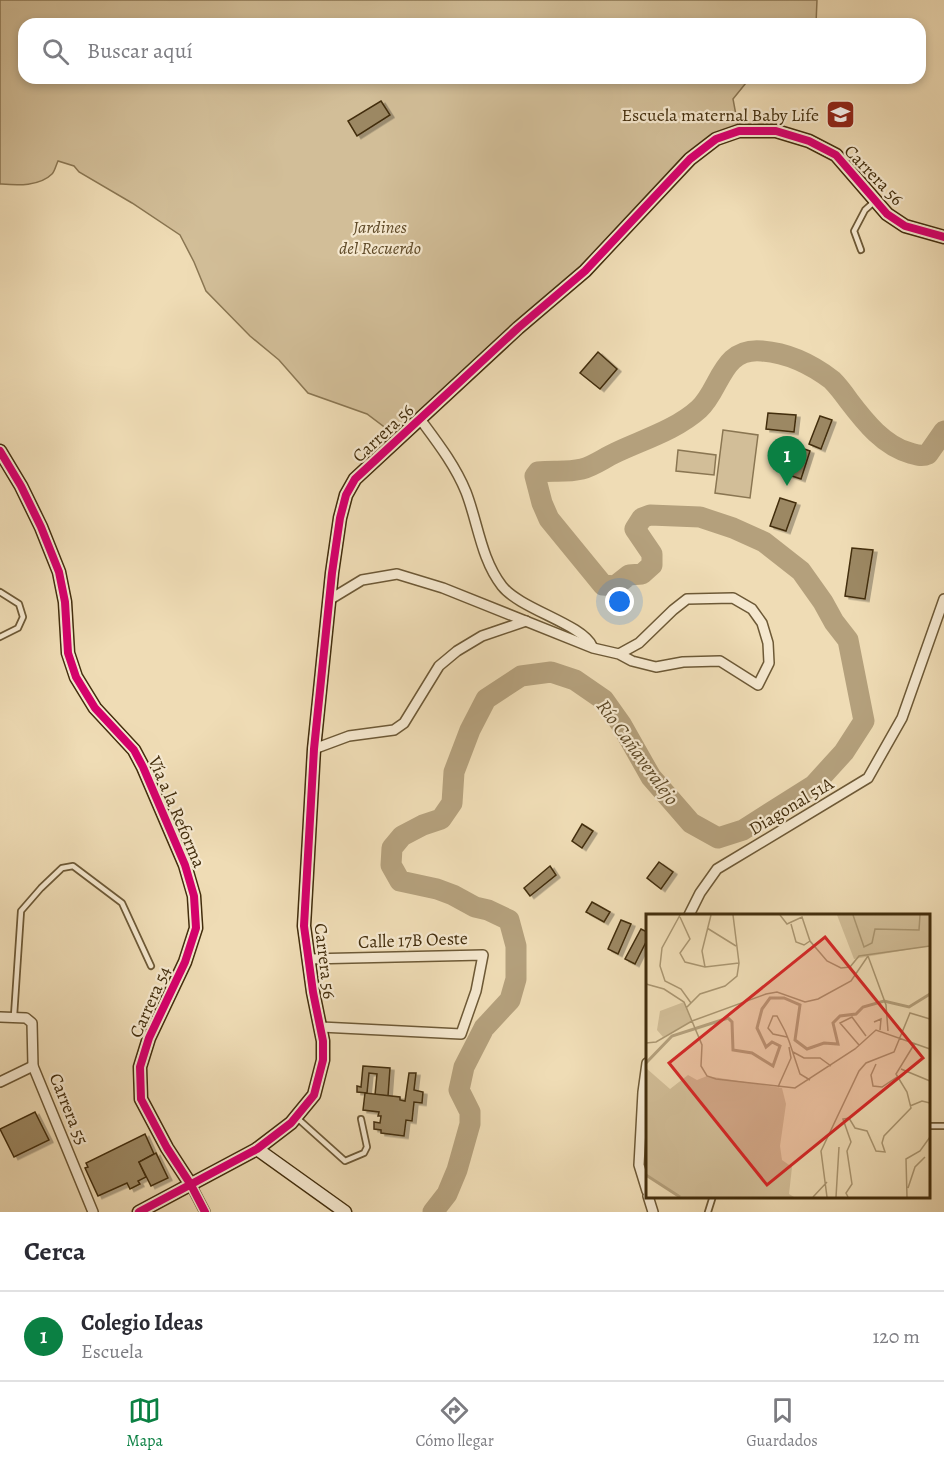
<!DOCTYPE html>
<html lang="es">
<meta charset="utf-8">
<style>
:root{--surface:#fff;--page:#f7f7f7;--text:#2b2b33;--muted:#7c7c81;--line:#e1e1e2;--accent:#0b8043}
body{margin:0;font-family:Alegreya,serif;background:var(--page);color:var(--text)}
.you{position:absolute;left:620px;top:602px;width:21px;height:21px;margin:-15px;border:4px solid #fff;border-radius:50%;background:#1a73e8;box-shadow:0 0 0 9px #1a73e833}
.badge{display:grid;place-items:center;width:39px;height:39px;border-radius:50%;background:var(--accent);color:#fff;font-size:20px;font-weight:700}
.pin{position:absolute;translate:-50% -50px;filter:drop-shadow(0 2px 3px #0008)}
.pin::after{content:'';position:absolute;top:32px;width:21px;height:18px;background:inherit;clip-path:polygon(0 0,100% 0,50% 100%)}
.list{margin:0;padding:0;list-style:none}
h2{display:flex;justify-content:space-between;align-items:center;height:78px;margin:0;padding:0 24px;font-size:26px}
h2 small{font-size:20px;font-weight:400;color:var(--muted)}
.list li{display:grid;grid-template-columns:39px 1fr auto;gap:18px;align-items:center;box-sizing:border-box;height:90px;padding:0 24px;border-top:2px solid var(--line)}
.list b{display:block;font-size:22px;white-space:nowrap}
.list p{margin:0;font-size:20px;white-space:nowrap;color:var(--muted)}
.list em{font-size:20px;font-style:normal;color:var(--muted)}
.icon{flex:none;width:33px;height:33px;fill:none;stroke:currentColor;stroke-width:2;stroke-linecap:round;stroke-linejoin:round}
.map{position:relative;flex:none;width:944px;height:1212px;overflow:hidden}
.search{position:absolute;background:var(--surface);box-shadow:0 3px 9px #0003;left:18px;right:18px;top:18px;height:66px;display:flex;align-items:center;gap:15px;box-sizing:border-box;padding:0 21px;border-radius:18px;color:var(--muted);font-size:22px}
.sheet{height:168px;background:var(--surface)}
nav{display:flex;justify-content:space-around;align-items:center;box-sizing:border-box;height:84px;border-top:2px solid var(--line);background:var(--surface);font-size:16px;color:var(--muted)}
nav a{display:grid;justify-items:center;gap:3px}
nav .on{color:var(--accent)}
.map>svg:first-child{display:block}
</style>
<div class="map">
<svg width="944" height="1212" viewBox="0 0 944 1212">
<defs>
<filter id="shadow"><feDropShadow dx="4" dy="2.5" stdDeviation="0" flood-color="#0004"/></filter>
</defs>
<rect width="100%" height="100%" fill="#efdcb5"/>
<filter id="stains"><feTurbulence type="fractalNoise" baseFrequency=".00333" numOctaves="4"/><feColorMatrix values="0 0 0 0 .2 0 0 0 0 .09 0 0 0 0 .02 0 0 0 .5 -.17"/></filter>
<radialGradient id="worn" r=".72"><stop offset=".6" stop-color="#630" stop-opacity="0"/><stop offset="1" stop-color="#630" stop-opacity=".3"/></radialGradient>
<g fill="#d2be98" stroke="#8a7652" stroke-width="1.5">
<path d="M0 0H817L816 24H24V78H750L733 99 739 131 716 139 637 217 399 438 367 414 308 393 279 360 250 336 206 291 194 262 180 235 132 203 79 172 74 166 58 161C56 165 55 171 52 174 39 187 16 185 0 184Z"/>
<path d="M723 430 758 435 750 498 715 493Z"/>
<path d="M678 450 716 455 714 475 676 471Z"/>
</g>
<g fill="none" stroke-linecap="round" stroke-linejoin="round">
<path stroke="#b4a07c" stroke-width="21" d="M433 1212 447 1194 457 1170 470 1124V1112L459 1090 464 1067 484 1028 510 1000 516 979V946L509 920 488 910 475 907 453 895 437 889 400 881 391 865 392 848 402 836 423 825 441 819 452 803 454 772 470 730 486 699 521 676 551 672 575 680 604 700 621 724 651 777 691 823 718 838 743 830 814 785 844 752 864 721 848 640 834 622 823 602 801 571 764 542 733 528 700 517 650 515 642 518 635 529 652 554V565L642 574 629 575 615 586 603 585 549 519 542 503 535 476 538 472C554 470 565 473 582 469 594 466 604 458 615 453 642 440 676 430 699 409 721 389 721 347 762 351 788 353 811 364 832 380 838 386 844 394 849 401 865 422 884 446 910 453 917 455 922 457 928 454L944 431"/>
</g>
<g fill="#9c8864" stroke="#422d0c" stroke-width="1.5" filter="url(#shadow)">
<path d="M381 101 390 115 357 136 348 121Z"/>
<path d="M598 352 617 369 600 389 580 373Z"/>
<path d="M768 413 796 415 794 432 766 429Z"/>
<path d="M820 416 832 420 821 449 809 444Z"/>
<path d="M796 446 810 451 801 479 786 474Z"/>
<path d="M780 498 796 503 786 531 770 526Z"/>
<path d="M852 548 873 550 865 599 845 596Z"/>
<path d="M582 824 593 831 582 848 572 841Z"/>
<path d="M659 862 673 872 661 889 647 878Z"/>
<path d="M550 866 556 875 530 896 524 888Z"/>
<path d="M592 902 610 912 604 922 586 912Z"/>
<path d="M621 920 631 924 618 954 608 949Z"/>
<path d="M641 929 647 932V940L635 964 625 959Z"/>
<path d="M363 1066 390 1068 388 1096 375 1095 377 1074 369 1073 367 1093 357 1092V1086L361 1087Z"/>
<path d="M409 1073H416L414 1090 423 1092 422 1103 414 1102 412 1121 406 1120 404 1136 381 1133V1130L374 1129V1122L380 1123 381 1116H378L379 1112 363 1110 365 1093 400 1097V1100L405 1101Z"/>
<path d="M35 1112 49 1140 14 1157 0 1129Z"/>
<path d="M145 1134 154 1154 139 1162 146 1177 138 1181 140 1184 130 1189 127 1183 98 1196 85 1168 88 1167 86 1163Z"/>
<path d="M156 1153 168 1178 151 1186 139 1162Z"/>
</g>
<g fill="none" stroke-linecap="round" stroke-linejoin="round">
<defs>
<g id="lane">
<path d="M861 250 854 231 865 210 875 201"/>
<path d="M0 592 19 604 23 617 18 628 0 637"/>
<path d="M14 1016 21 911 41 888 62 868 73 866 122 903 151 966"/>
<path d="M296 1117 345 1161 364 1153 367 1147 361 1119"/>
<path d="M928 1126H944"/>
<path d="M708 1212 713 1196"/>
</g>
<g id="street">
<path d="M420 419C437 442 455 465 466 492 478 523 481 559 502 586 520 609 582 624 592 646"/>
<path d="M329 600 362 580 397 574 443 588 593 648 619 654 632 661 656 667 683 662 720 661 758 685 769 663 768 643 762 623 752 609 733 598 687 599 673 610 639 643 619 654"/>
<path d="M314 749 349 736 394 730 404 723 439 666 457 651 482 636 526 621"/>
<path d="M689 915 700 893 717 869 868 778 902 718 944 599"/>
<path d="M308 959 483 955 476 991 461 1034 321 1027"/>
<path d="M0 1017 26 1018 32 1023 33 1066 93 1212"/>
<path d="M647 1063 643 1092 639 1165 647 1191"/>
<path d="M0 1082 33 1066"/>
<path d="M191 1185 205 1212"/>
<path d="M648 1196 653 1212"/>
</g>
<g id="secondary">
<path d="M0 451 21 486 41 527 59 572 65 602 68 653 76 677 95 708 134 750 143 767 185 865 194 896 196 928 185 962 149 1038 140 1067 141 1099 167 1148 191 1185"/>
<path d="M257 1149 345 1212"/>
<path d="M139 1212 257 1149 291 1123 314 1095 323 1060V1041L313 992 304 926 314 749 332 573 340 518 346 495 355 479 518 328 585 271 690 159 716 139 739 131H776L809 141 836 155 887 214 905 226 944 237"/>
</g>
</defs>
<use href="#lane" stroke="#6d5936" stroke-width="8"/>
<use href="#street" stroke="#6d5936" stroke-width="12"/>
<use href="#secondary" stroke="#422d0c" stroke-width="15"/>
<use href="#lane" stroke="#f5e8cf" stroke-width="4.5"/>
<use href="#street" stroke="#f5e8cf" stroke-width="9"/>
<use href="#secondary" stroke="#f5e8cf" stroke-width="12"/>
<defs>
<g id="cycleway">
<path d="M0 451 21 486 41 527 59 572 65 602 68 653 76 677 95 708 134 750 143 767 185 865 194 896 196 928 185 962 149 1038 140 1067 141 1099 167 1148 191 1185 205 1212"/>
<path d="M139 1212 257 1149 291 1123 314 1095 323 1060V1041L313 992 304 926 314 749 332 573 340 518 346 495 355 479 518 328 585 271 690 159 716 139 739 131H776L809 141 836 155 887 214 905 226 944 237"/>
</g>
</defs>
<use href="#cycleway" stroke="#f5e8cf" stroke-width="11"/>
<use href="#cycleway" stroke="#d6006c" stroke-width="8"/>
</g>
<defs>
<symbol id="school-square" viewBox="-11 -11 22 22"><rect x="-9" y="-9" width="18" height="18" rx="4" fill="#8f2418" stroke="#f5e8cf"/><path d="M0-5L7-2L0 1L-7-2ZM-4 1L0 2.5L4 1V4Q0 6-4 4Z" fill="#fff"/></symbol>
</defs>
<g fill-rule="evenodd">
<use href="#school-square" x="824" y="98" width="33" height="33"/>
</g>
<g text-anchor="middle" stroke-width="4.5" stroke-linejoin="round" paint-order="stroke">
<g font-size="18" fill="#422d0c" stroke="#f5e8cf" text-anchor="end">
<text x="819" y="121">Escuela maternal Baby Life</text>
</g>
<g font-size="18" fill="#422d0c" stroke="#f5e8cf">
<text transform="translate(874 175) rotate(46)" y="6">Carrera 56</text>
<text transform="translate(383 433) rotate(-43)" y="6">Carrera 56</text>
<text transform="translate(791 806) rotate(-31)" y="6">Diagonal 51A</text>
<text transform="translate(177 812) rotate(67)" y="6">Vía a la Reforma</text>
<text transform="translate(413 940) rotate(-2)" y="6">Calle 17B Oeste</text>
<text transform="translate(325 961) rotate(83)" y="6">Carrera 56</text>
<text transform="translate(150 1002) rotate(-66)" y="6">Carrera 54</text>
<text transform="translate(69 1109) rotate(68)" y="6">Carrera 55</text>
</g>
<g font-size="18" font-style="italic" fill="#5f4a28" stroke="#f5e8cf">
<text x="380" y="233">Jardines<tspan x="380" dy="21">del Recuerdo</tspan></text>
</g>
<g font-size="20" font-style="italic" fill="#5e4a28" stroke="#f5e8cf">
<text transform="translate(638 752) rotate(54)" y="7">Río Cañaveralejo</text>
</g>
</g>
<g transform="translate(646 914)">
<rect width="284" height="284" fill="#efdcb5"/>
<path d="M191 1H283V32L208 45ZM38 88 46 107 17 123 11 116 14 97ZM0 154 24 175 42 161 51 166 61 162 136 174 140 190 134 232 136 246 146 253 143 280 148 283H34L0 261Z" fill="#d2be98"/>
<path fill="none" stroke="#b4a07c" stroke-width="3" d="M0 149 26 122 82 104 86 108 87 136 106 139 127 152 134 132 126 128 120 133 111 114 116 95 124 84H138L154 91 149 126 161 135 178 129 192 130 187 109 194 102 210 100 217 93 238 87 263 93 284 80M0 261 34 283"/>
<path fill="none" stroke="#aa9671" stroke-width="1.5" d="M34 1 16 34 14 52 19 67 35 75 45 89M134 1 141 10 156 3 164 27 181 47 195 54 204 53 213 42 284 32M207 1 218 33 226 29 229 15 273 16 274 1M34 3 44 25 34 39 39 48 59 53 93 49M145 10 150 28 158 31 164 27M61 14 90 32M222 42 240 91 242 117M59 53 56 37 65 1M0 70 18 75 38 88 56 131 55 152 61 162 70 165 149 174 209 135 230 116 284 135M40 94 54 80 79 72 91 62 93 49 87 1M228 108 235 105 234 116M141 123 127 120 122 114 127 102H131L139 117 143 127 154 160 164 166M0 129 10 128 46 107 120 80 131 78 159 88 172 85 205 67 222 42M213 131 194 109 206 103 220 122M147 138 158 144H174L185 152M230 150 225 161 227 172 236 173 251 163M255 155 284 167M132 173 145 144 143 133M264 192 276 187 284 189M262 274 269 253 279 243M167 283 181 268M181 283 175 237 213 157 220 149 248 138 264 99 284 105M190 283 193 233M202 283 200 279 206 270 201 237 205 228 197 205 203 204 209 214 221 217 230 237 239 238 236 229 238 222 265 194 261 178 250 160 269 129M261 283 260 245 274 237 284 223"/>
<path fill="#d62828" fill-opacity="0.15" stroke="#d62828" stroke-width="3" d="M179 23 277 144 121 271 23 149Z"/>
<rect width="284" height="284" fill="none" stroke="#422d0c" stroke-width="3"/>
</g>
<rect width="100%" height="100%" filter="url(#stains)"/>
<rect width="100%" height="100%" fill="url(#worn)"/>
</svg>
<div class="you"></div>
<div class="pin badge" style="left:787px;top:486px">1</div>
<div class="search"><svg class="icon" aria-label="search" viewBox="0 0 24 24"><circle cx="10" cy="10" r="6"/><path d="M15 15l6 6"/></svg>Buscar aquí</div>
</div>
<section class="sheet">
<h2>Cerca<small></small></h2>
<ul class="list">
<li><span class="badge">1</span><div><b>Colegio Ideas</b><p>Escuela</p></div><em>120 m</em></li>
</ul>
</section>
<nav>
<a class="on"><svg class="icon" aria-label="map" viewBox="0 0 24 24"><path d="M3 6l6-2 6 2 6-2v14l-6 2-6-2-6 2zM9 4v14M15 6v14"/></svg>Mapa</a>
<a><svg class="icon" aria-label="directions" viewBox="0 0 24 24"><path d="M12 3l9 9-9 9-9-9zM9 14v-3h6M13 9l2 2-2 2"/></svg>Cómo llegar</a>
<a><svg class="icon" aria-label="saved" viewBox="0 0 24 24"><path d="M7 4h10v16l-5-4-5 4z"/></svg>Guardados</a>
</nav>
